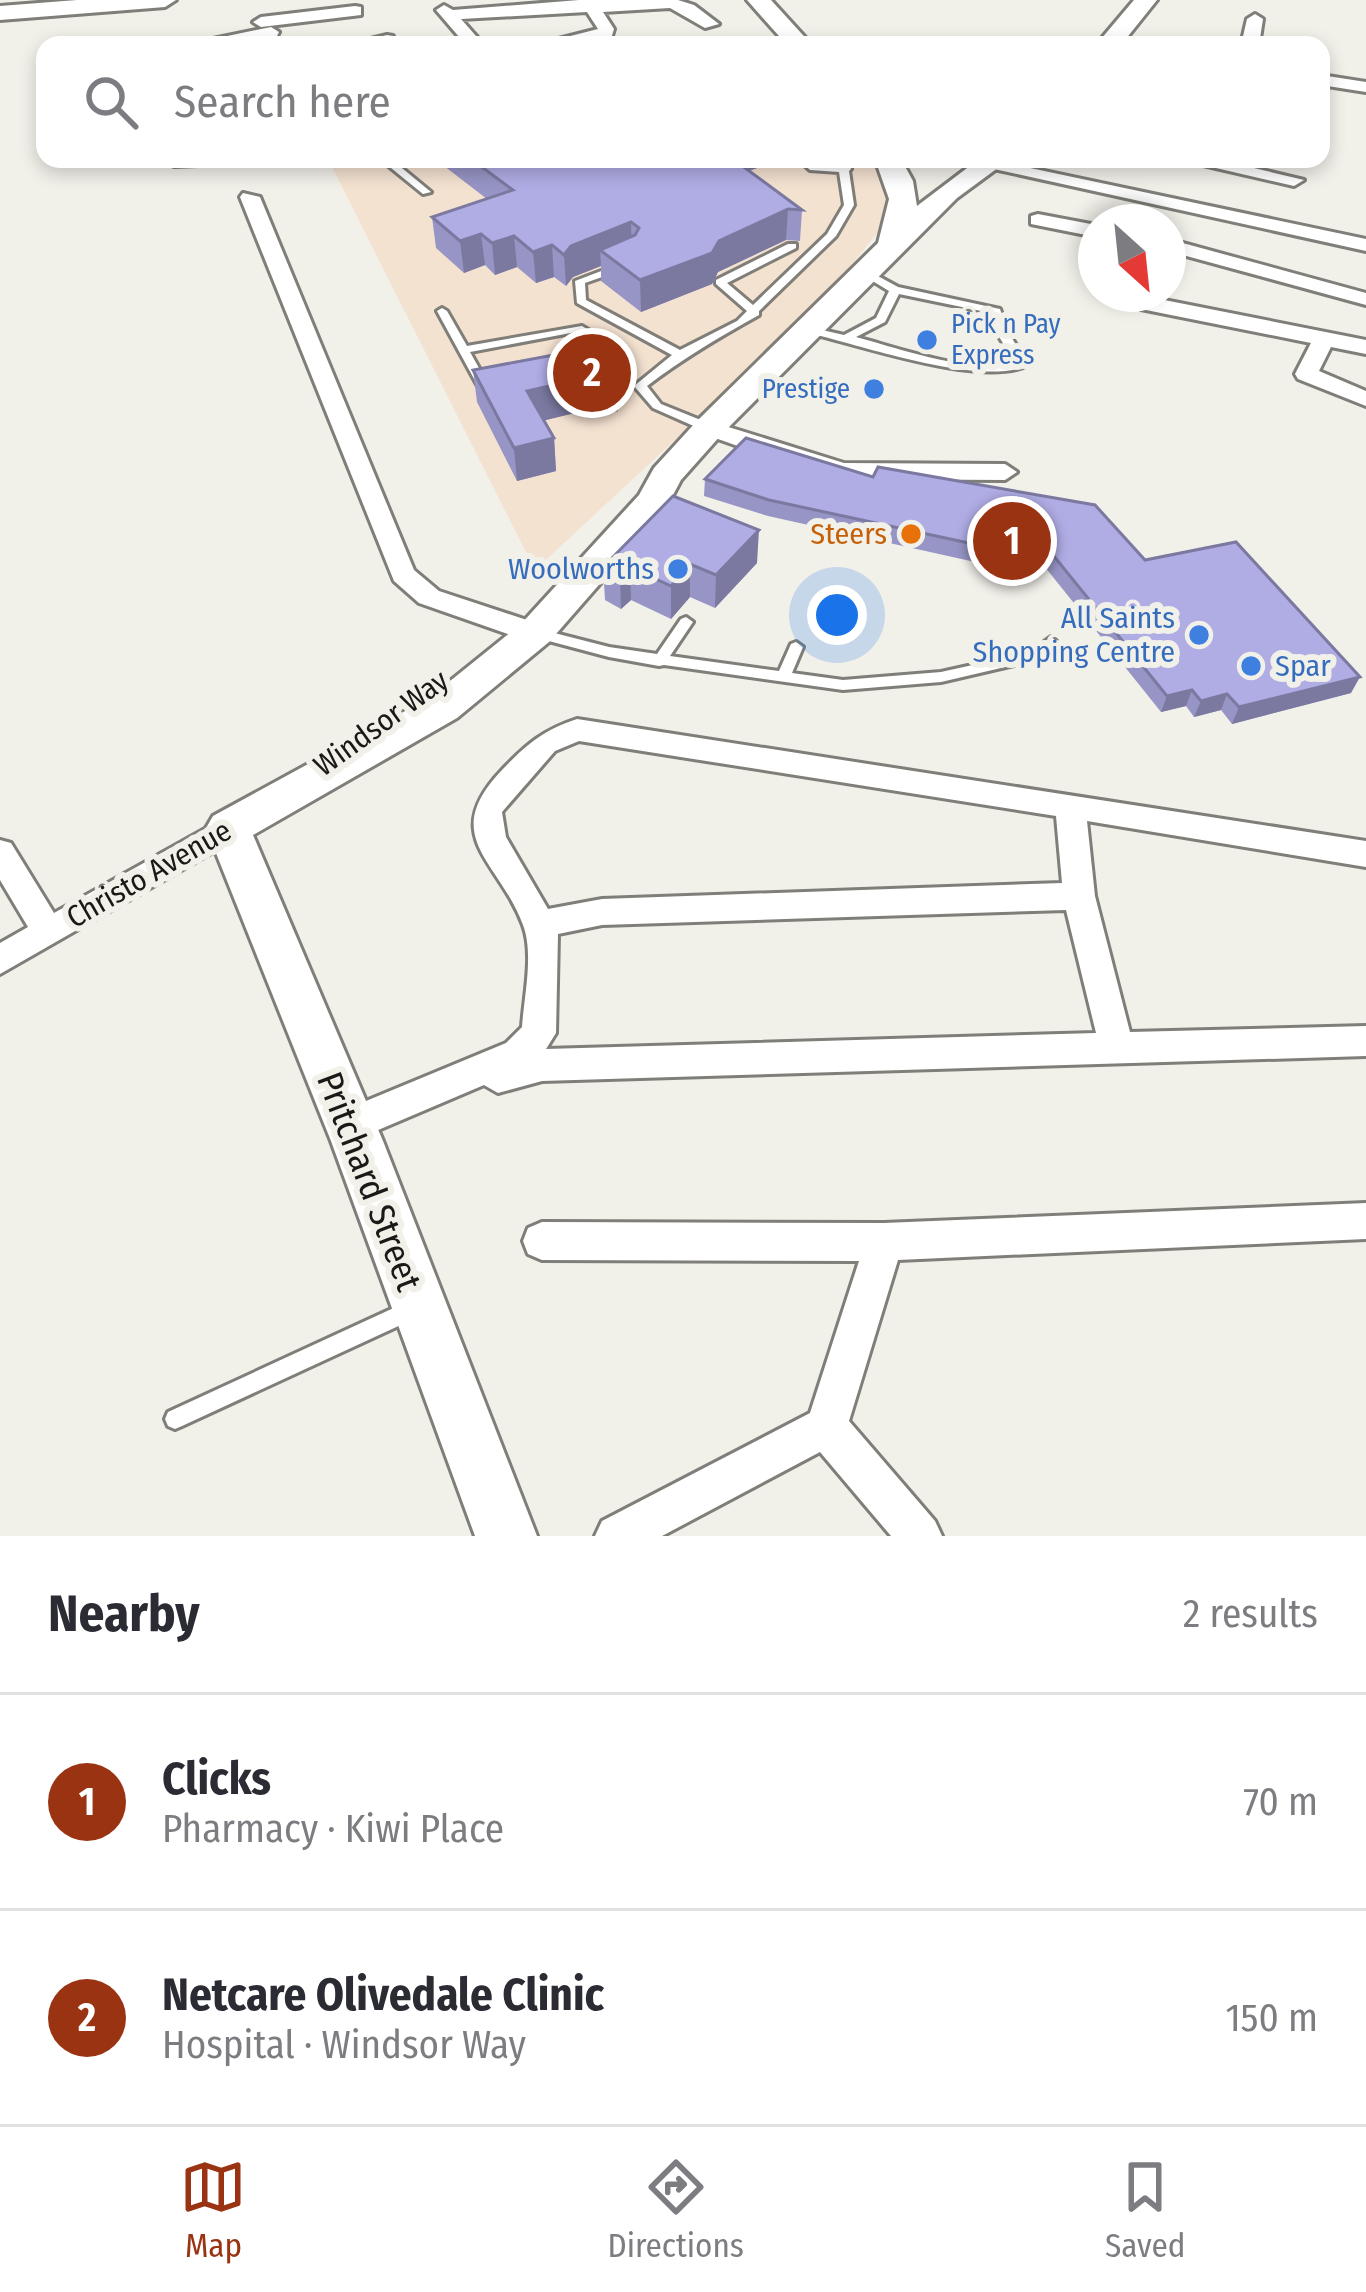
<!DOCTYPE html>
<meta charset="utf-8">
<style>
:root{--surface:#fff;--page:#f7f7f7;--text:#2b2b33;--muted:#7c7c81;--line:#e1e1e2;--accent:#9a3312}
body{margin:0;font-family:"Fira Sans Condensed",sans-serif;background:var(--page);color:var(--text)}
.compass{position:absolute;left:1078px;top:204px;width:108px;height:108px;border-radius:50%;background:var(--surface);box-shadow:0 6px 18px #0003;rotate:153deg}
.you{position:absolute;left:837px;top:615px;width:42px;height:42px;margin:-30px;border:9px solid #fff;border-radius:50%;background:#1a73e8;box-shadow:0 0 0 18px #1a73e833}
.badge{display:grid;place-items:center;width:78px;height:78px;border-radius:50%;background:var(--accent);color:#fff;font-size:39px;font-weight:700}
.pin{position:absolute;translate:-50% -50%;border:6px solid #fff;box-shadow:0 3px 12px #0006}
.list{margin:0;padding:0;list-style:none}
h2{display:flex;justify-content:space-between;align-items:center;height:156px;margin:0;padding:0 48px;font-size:51px}
h2 small{font-size:39px;font-weight:400;color:var(--muted)}
.list li{display:grid;grid-template-columns:78px 1fr auto;gap:36px;align-items:center;box-sizing:border-box;height:216px;padding:0 48px;border-top:3px solid var(--line)}
.list b{display:block;font-size:45px;white-space:nowrap}
.list p{margin:0;font-size:39px;white-space:nowrap;color:var(--muted)}
.list em{font-size:39px;font-style:normal;color:var(--muted)}
.icon{flex:none;width:66px;height:66px;fill:none;stroke:currentColor;stroke-width:2;stroke-linecap:round;stroke-linejoin:round}
.map{position:relative;flex:none;width:1366px;height:1536px;overflow:hidden}
.search{position:absolute;background:var(--surface);box-shadow:0 6px 18px #0003;left:36px;right:36px;top:36px;height:132px;display:flex;align-items:center;gap:30px;box-sizing:border-box;padding:0 42px;border-radius:24px;color:var(--muted);font-size:45px}
.sheet{height:588px;background:var(--surface)}
nav{display:flex;justify-content:space-around;align-items:center;box-sizing:border-box;height:168px;border-top:3px solid var(--line);background:var(--surface);font-size:33px;color:var(--muted)}
nav a{display:grid;justify-items:center;gap:6px}
nav .on{color:var(--accent)}
.map>svg:first-child{display:block}
</style>
<div class="map">
<svg width="1366" height="1536" viewBox="0 0 1366 1536">
<rect width="100%" height="100%" fill="#f1f0e9"/>
<path fill="#f4e2d1" d="M328 159H879L896 202 887 221 813 312 535 570Z"/>
<g fill="none" stroke-linecap="round" stroke-linejoin="round">
<defs>
<g id="lane">
<path d="M380 159H391L431 192 423 194Z"/>
<path d="M798 159H809L816 165 838 166 837 159H847L851 169 849 171 854 205 836 236 759 311V315C721 336 682 359 647 386L661 404 713 425V431H705L653 408 634 386 672 355 577 303 575 281 617 265H625V269L585 283 586 300 680 350 737 321 747 311 716 284V280L788 244H796V248L727 283 753 305 827 234 844 205 839 172 810 170Z"/>
<path d="M865 269 898 287 1000 309 1007 330 1028 365C981 388 858 344 805 332V328L809 327 844 335 876 318 889 291 861 274 860 272ZM899 294 991 313 995 330 1015 363C969 374 901 349 856 337L885 322Z"/>
<path d="M442 308 447 311 467 346 582 326 600 337 613 356 611 366 597 373H589V369L600 364 601 356 592 341 576 332 470 352 489 386 487 388H479L437 311Z"/>
<path d="M686 617 693 622 670 656 779 671 791 644 796 642 803 647 792 673 843 680 941 672 1031 652 1051 637 1058 642 1040 659 941 682 843 690 664 665 659 666 609 657 530 636 528 633 535 628 609 647 657 654 681 619Z"/>
<path d="M411 1300 418 1303 421 1310 418 1317 182 1426 175 1429 168 1426 165 1419 168 1412Z"/>
</g>
<g id="street">
<path d="M579 0H678L694 5 719 24 705 28 670 8 603 12 614 29 611 39 535 45 598 29 587 12 461 19 484 45H466L436 10 444 5 453 10Z"/>
<path d="M355 6 361 7V15L261 27 253 22 261 17Z"/>
<path d="M1255 14 1263 19 1259 45H1241L1247 19Z"/>
<path d="M271 27 279 32 277 36 224 45H184Z"/>
<path d="M387 35 393 36V44L346 45Z"/>
<path d="M1321 75 1366 82V92L1321 85Z"/>
<path d="M173 159H208L198 165 174 166Z"/>
<path d="M987 159 1366 239V251L994 169 987 167Z"/>
<path d="M1177 159H1216L1304 180 1294 186Z"/>
<path d="M243 193 260 197 414 570 439 591 545 626 549 633 545 640H525L419 603 394 581 240 197Z"/>
<path d="M1038 214 1096 225V237L1031 224V216Z"/>
<path d="M1168 239 1366 293V305L1168 251Z"/>
<path d="M1149 297 1366 340V354L1331 347 1319 371 1366 391V406L1298 379 1295 374 1311 343 1141 309 1138 304Z"/>
<path d="M709 421 844 463 1005 464 1017 472 1005 480 844 479 808 471 701 433V423Z"/>
<path d="M577 719 1366 841V867L1087 821 1095 896 1130 1032 1366 1026V1056L542 1081 498 1093 484 1085 350 1142 337 1137 332 1125 337 1113 506 1043 522 1027C524 996 534 954 523 925 499 860 438 837 502 770 526 745 543 730 577 719ZM579 741 1056 816 1062 883 602 899 548 909 506 837 502 812 555 751ZM1066 910 1096 1033 546 1049 556 1033 558 934 602 925Z"/>
<path d="M228 816 239 819 244 828 239 837 0 974V943L28 927 0 880V840L11 843 54 913Z"/>
<path d="M1366 1203V1239L898 1260 849 1421 935 1521 942 1536H891L820 1452 662 1536H595L602 1521 810 1413 859 1261 542 1260 528 1254 523 1241 528 1228 542 1222 884 1223Z"/>
</g>
<g id="secondary">
<path d="M77 0H176L165 7 0 20V6Z"/>
<path d="M747 0H771L812 45H787Z"/>
<path d="M1134 0H1157L1121 45H1096Z"/>
<path d="M875 159H901L913 181 917 206 979 159H1010L957 198 721 435 681 480 666 508 549 642 457 718 253 835 383 1141 537 1536H475L331 1141 206 828 213 816 429 698 521 624 639 495 654 468 697 421 878 243 889 199Z"/>
</g>
</defs>
<use href="#lane" stroke="#807e78" stroke-width="6"/>
<use href="#street" stroke="#807e78" stroke-width="6"/>
<use href="#secondary" stroke="#807e78" stroke-width="6"/>
<use href="#lane" fill="#fff" fill-rule="evenodd"/>
<use href="#street" fill="#fff" fill-rule="evenodd"/>
<use href="#secondary" fill="#fff" fill-rule="evenodd"/>
</g>
<g fill="#9795c5">
<path d="M435 159H782L749 171 802 210 800 241 786 240 718 272 712 284 641 312 601 281V266L573 277 566 286 554 277 536 283 517 267 495 275 485 265 464 273 436 248 432 217 487 199Z"/>
<path d="M597 347 618 411 587 418 583 411 544 420 554 438 556 471 517 481 477 402 473 370Z"/>
<path d="M705 479 1145 560 1351 693 1232 724 1221 710 1194 717 1186 706 1161 712 1041 562 982 547 975 562 768 516 704 496Z"/>
<path d="M757 563 715 608 690 597 671 619 631 600 621 609 605 600 603 567Z"/>
</g>
<g fill="#7b79a0">
<path d="M737 159H782L737 175Z"/>
<path d="M788 209 786 240 718 272 712 284 641 312 640 280Z"/>
<path d="M631 222 632 253 600 250 601 266 573 277 566 286 564 255 571 246Z"/>
<path d="M481 234 485 265 464 273 460 241Z"/>
<path d="M514 236 517 267 495 275 492 243Z"/>
<path d="M552 245 554 277 536 283 533 252Z"/>
<path d="M617 378 618 411 587 418 585 385Z"/>
<path d="M581 379 583 411 530 424 527 391Z"/>
<path d="M554 438 556 471 517 481 514 448Z"/>
<path d="M759 530 757 563 715 608 716 575Z"/>
<path d="M985 531 982 547 975 562 978 545Z"/>
<path d="M690 564V597L671 619V586Z"/>
<path d="M630 567 631 600 621 609 620 576Z"/>
<path d="M1360 677 1351 693 1232 724 1239 707Z"/>
<path d="M1192 690 1186 706 1161 712 1167 696Z"/>
<path d="M1227 694 1221 710 1194 717 1201 701Z"/>
</g>
<g fill="#b0ade5" stroke="#7b79a0" stroke-width="3">
<path d="M471 159H733L802 210 788 209 719 241 712 253 640 280 600 250 635 235 639 228 631 222 571 246 564 255 552 245 533 252 514 236 492 243 481 234 460 241 432 217 513 190Z"/>
<path d="M597 347 617 378 585 385 581 379 527 391 554 438 514 448 473 370Z"/>
<path d="M746 438 873 477 878 467 1095 505 1145 560 1236 542 1360 677 1239 707 1227 694 1201 701 1192 690 1167 696 1045 545 985 531 978 545 769 500 705 479Z"/>
<path d="M673 496 759 530 716 575 690 564 671 586 630 567 620 576 603 567Z"/>
</g>
<g fill="#3f7fe0" stroke="#f1f0e9" stroke-width="4.5">
<circle cx="927" cy="340" r="12"/>
<circle cx="874" cy="389" r="12"/>
<circle cx="678" cy="569" r="12"/>
<circle cx="1199" cy="635" r="12"/>
<circle cx="1251" cy="666" r="12"/>
</g>
<circle fill="#e8710a" stroke="#f1f0e9" stroke-width="4.5" cx="911" cy="534" r="12"/>
<g text-anchor="middle" stroke-width="12" stroke-linejoin="round" paint-order="stroke">
<g font-size="27" fill="#366cbe" stroke="#f1f0e9" text-anchor="start">
<text x="951" y="333">Pick n Pay<tspan x="951" dy="31">Express</tspan></text>
<text x="850" y="398" text-anchor="end">Prestige</text>
</g>
<g font-size="30" fill="#c56008" stroke="#f1f0e9" text-anchor="end">
<text x="887" y="544">Steers</text>
</g>
<g font-size="30" fill="#366cbe" stroke="#f1f0e9" text-anchor="end">
<text x="654" y="579">Woolworths</text>
<text x="1175" y="628">All Saints<tspan x="1175" dy="34">Shopping Centre</tspan></text>
<text x="1275" y="676" text-anchor="start">Spar</text>
</g>
<g font-size="30" fill="#1a1917" stroke="#f1f0e9">
<text transform="translate(381 723) rotate(-36)" y="10">Windsor Way</text>
<text transform="translate(149 874) rotate(-30)" y="10">Christo Avenue</text>
</g>
<g font-size="36" fill="#1a1917" stroke="#f1f0e9">
<text transform="translate(370 1181) rotate(69)" y="13">Pritchard Street</text>
</g>
</g>
</svg>
<svg class="compass" viewBox="-18 -18 36 36"><path d="M0-13l5 13h-10z" fill="#e53935"/><path d="M0 13l5-13h-10z" fill="#7c7c81"/></svg>
<div class="you"></div>
<div class="pin badge" style="left:1012px;top:541px">1</div>
<div class="pin badge" style="left:592px;top:373px">2</div>
<div class="search"><svg class="icon" aria-label="search" viewBox="0 0 24 24"><circle cx="10" cy="10" r="6"/><path d="M15 15l6 6"/></svg>Search here</div>
</div>
<section class="sheet">
<h2>Nearby<small>2 results</small></h2>
<ul class="list">
<li><span class="badge">1</span><div><b>Clicks</b><p>Pharmacy · Kiwi Place</p></div><em>70 m</em></li>
<li><span class="badge">2</span><div><b>Netcare Olivedale Clinic</b><p>Hospital · Windsor Way</p></div><em>150 m</em></li>
</ul>
</section>
<nav>
<a class="on"><svg class="icon" aria-label="map" viewBox="0 0 24 24"><path d="M3 6l6-2 6 2 6-2v14l-6 2-6-2-6 2zM9 4v14M15 6v14"/></svg>Map</a>
<a><svg class="icon" aria-label="directions" viewBox="0 0 24 24"><path d="M12 3l9 9-9 9-9-9zM9 14v-3h6M13 9l2 2-2 2"/></svg>Directions</a>
<a><svg class="icon" aria-label="saved" viewBox="0 0 24 24"><path d="M7 4h10v16l-5-4-5 4z"/></svg>Saved</a>
</nav>
